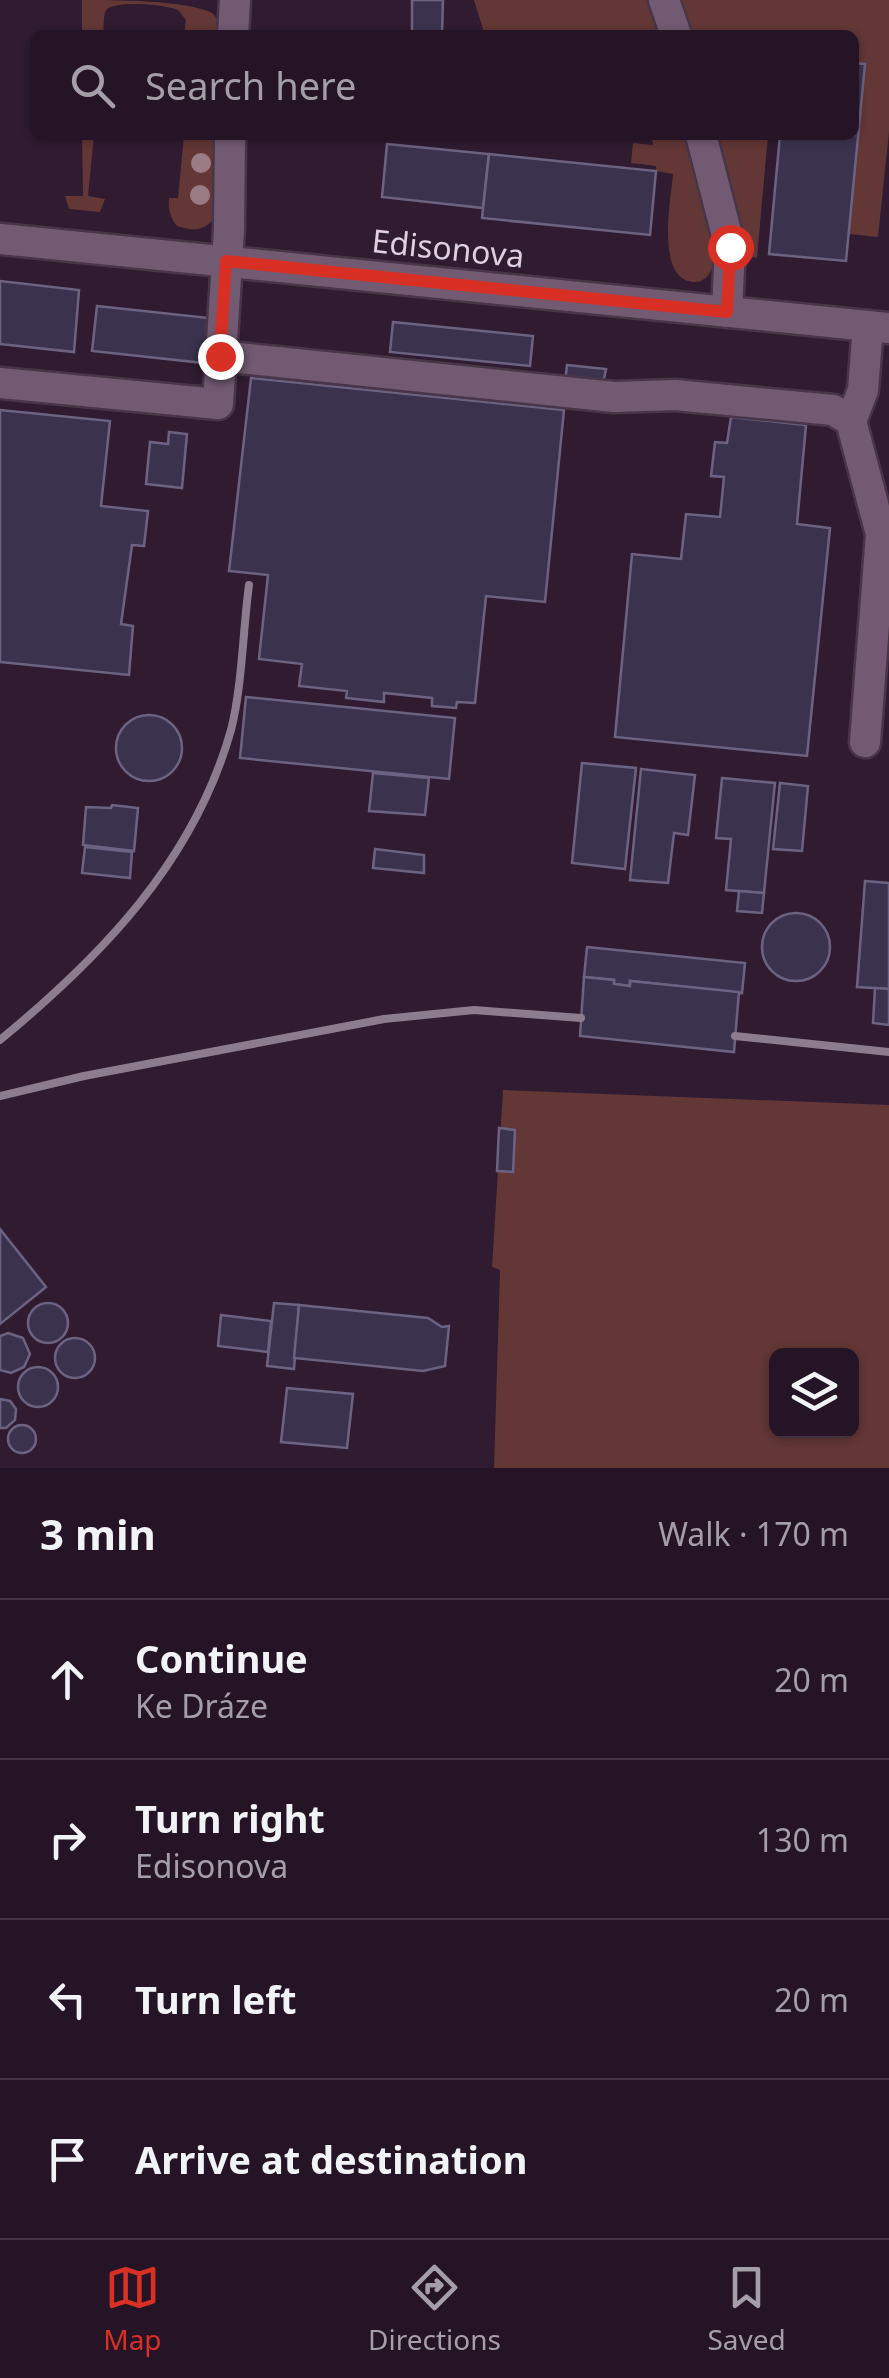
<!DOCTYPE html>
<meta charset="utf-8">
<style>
:root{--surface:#241425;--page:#302132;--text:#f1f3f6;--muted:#a39ea7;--line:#413342;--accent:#d93025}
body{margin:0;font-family:"Noto Sans",sans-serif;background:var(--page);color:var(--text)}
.controls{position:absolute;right:30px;bottom:30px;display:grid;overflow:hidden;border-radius:15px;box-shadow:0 2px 8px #0004}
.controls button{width:90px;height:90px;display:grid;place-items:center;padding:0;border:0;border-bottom:2px solid var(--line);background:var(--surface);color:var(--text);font:50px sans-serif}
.stop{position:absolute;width:30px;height:30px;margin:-22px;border:8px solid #d93025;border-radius:50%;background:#fff}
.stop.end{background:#d93025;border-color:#fff;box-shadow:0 2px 10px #0008}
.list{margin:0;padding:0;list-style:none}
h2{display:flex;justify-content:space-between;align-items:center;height:130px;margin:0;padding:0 40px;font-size:42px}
h2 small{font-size:32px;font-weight:400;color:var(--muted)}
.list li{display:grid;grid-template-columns:65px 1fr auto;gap:30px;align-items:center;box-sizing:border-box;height:160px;padding:0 40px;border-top:2px solid var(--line)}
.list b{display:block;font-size:38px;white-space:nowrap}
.list p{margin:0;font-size:32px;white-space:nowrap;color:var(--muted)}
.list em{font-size:32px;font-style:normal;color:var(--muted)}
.icon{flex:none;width:55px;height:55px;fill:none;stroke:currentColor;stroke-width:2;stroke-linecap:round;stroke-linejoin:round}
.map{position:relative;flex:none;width:889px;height:1468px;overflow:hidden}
.search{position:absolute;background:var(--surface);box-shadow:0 2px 8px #0004;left:30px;right:30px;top:30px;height:110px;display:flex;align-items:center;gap:25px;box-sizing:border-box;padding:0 35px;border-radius:15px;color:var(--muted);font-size:38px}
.sheet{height:770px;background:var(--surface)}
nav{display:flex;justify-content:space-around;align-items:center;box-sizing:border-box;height:140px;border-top:2px solid var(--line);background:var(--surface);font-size:28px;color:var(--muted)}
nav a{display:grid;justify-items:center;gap:5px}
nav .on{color:var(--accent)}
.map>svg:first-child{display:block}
</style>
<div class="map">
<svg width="889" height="1468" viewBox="0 0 889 1468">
<rect width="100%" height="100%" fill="#301b31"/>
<g fill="#623736" fill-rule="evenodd">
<path d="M82 0C114 0 187 0 212 13 219 19 220 27 222 35H184L186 20 178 10C165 4 115 0 106 10 103 16 104 28 103 35H82Z"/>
<path d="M474 0H648L662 35H485Z"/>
<path d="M680 0H889V132L878 237 849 234 865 65 854 63V35H691Z"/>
<path d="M82 135H94L88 196 105 199 100 212 69 209 65 196H83Z"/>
<path d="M184 135H218L215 217C204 232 193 231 177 226 170 217 168 209 169 198H178Z"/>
<path d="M651 135H686L715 260C711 271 708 282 694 282 655 280 671 200 673 174L656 171V166L631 163 633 143 653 145Z"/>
<path d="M717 135H768L757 258 743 256Z"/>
<path d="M503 1090 889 1105V1468H494L500 1270 492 1267ZM776 1356H852V1430H776Z"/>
</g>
<g fill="#3b334e" stroke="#6c6382" stroke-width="2.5">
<path d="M412 0H443L442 35H412Z"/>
<path d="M854 63 865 64 846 261 769 254 780 135H854Z"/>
<path d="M387 144 489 154 483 208 382 197Z"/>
<path d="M489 154 656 171 650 235 482 218Z"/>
<path d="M0 281 79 290 74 352 0 344Z"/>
<path d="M97 306 209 318 204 363 92 351Z"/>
<path d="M393 322 533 336 530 366 390 352Z"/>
<path d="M567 365 606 369 604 379 598 386 565 383Z"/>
<path d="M251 378 564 410 545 602 486 596 475 703 457 702 456 708 432 706V698L384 693V702L346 698 347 691 299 686 302 664 259 659 268 575 229 571Z"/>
<path d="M0 410 110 421 101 506 148 511 144 546 132 545 121 624 133 626 129 675 0 662Z"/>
<path d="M731 417 806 425 797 524 830 528 807 756 615 737 632 554 681 559 686 514 720 517 724 477 711 476 715 442 727 443Z"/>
<path d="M169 432 187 434 182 488 146 484 150 442 168 444Z"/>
<path d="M246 697 455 718 449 779 240 758Z"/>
<circle cx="149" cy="748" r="33"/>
<path d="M582 763 636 768 625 869 572 863Z"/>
<path d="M641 769 695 775 688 835 674 833 668 883 630 880Z"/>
<path d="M373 773 429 778 425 815 369 811Z"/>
<path d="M722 778 775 783 764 893 726 890 731 839 716 838Z"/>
<path d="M780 783 808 786 802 851 773 849Z"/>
<path d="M112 805 138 808 134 851 83 845 86 807 111 808Z"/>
<path d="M85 847 132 852 130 878 82 873Z"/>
<path d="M375 849 424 855V873L373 868Z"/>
<path d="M865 881 889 883V989L857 987Z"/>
<path d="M739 891 764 893 762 913 737 911Z"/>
<circle cx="796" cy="947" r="34"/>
<path d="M587 947 745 963 742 993 630 981V986L614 984V980L584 977Z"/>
<path d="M584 977 614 980V984L630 986V981L739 992 734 1052 580 1036Z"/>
<path d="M875 988 889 989V1025L873 1023Z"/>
<path d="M499 1128 515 1130 513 1172 497 1171Z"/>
<path d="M0 1229 46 1287 0 1324Z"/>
<path d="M274 1303 299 1305 294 1369 267 1366Z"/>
<circle cx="48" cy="1323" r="20"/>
<path d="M299 1305 428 1318 442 1327 449 1326 445 1366 423 1371 294 1358Z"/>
<path d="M221 1315 271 1321 268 1352 218 1346Z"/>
<path d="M8 1333 23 1338 30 1354 24 1367 11 1373 0 1370V1336Z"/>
<circle cx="75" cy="1358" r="20"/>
<circle cx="38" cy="1387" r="20"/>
<path d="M287 1388 353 1394 347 1448 281 1442Z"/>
<path d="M0 1399 10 1401 16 1409 15 1420 6 1428H0Z"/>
<circle cx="22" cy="1439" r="14"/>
</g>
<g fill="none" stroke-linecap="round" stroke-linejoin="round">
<defs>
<g id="minor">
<path d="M664 0 676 35"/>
<path d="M233 35 235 0"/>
<path d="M701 135 730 247 727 312"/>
<path d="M0 239 889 328"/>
<path d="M220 356 614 397 675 395 833 410 851 421 881 534 865 742"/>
<path d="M0 383 218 404 229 229 230 135"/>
<path d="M851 421 863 390 868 326"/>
</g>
</defs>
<use href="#minor" stroke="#483648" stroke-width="35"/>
<use href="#minor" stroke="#725a73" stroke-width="30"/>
<g stroke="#8d7c8e" stroke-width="8">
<path d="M735 1036 889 1052"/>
<path d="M0 1040C102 956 194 861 231 730 242 688 243 629 249 585"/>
<path d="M0 1096 84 1076 384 1019 474 1010 581 1018"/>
</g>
</g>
<g fill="#9b7b84">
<circle cx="201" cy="163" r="10"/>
<circle cx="200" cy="195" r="10"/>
</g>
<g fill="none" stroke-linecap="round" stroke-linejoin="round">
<path stroke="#d93025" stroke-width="12" d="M220 356 226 261 727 312 730 247"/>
</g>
<g text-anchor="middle" stroke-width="10" stroke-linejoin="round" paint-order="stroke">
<g font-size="32" fill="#ded0de" stroke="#301b31">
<text transform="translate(448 249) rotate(6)" y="11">Edisonova</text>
</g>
</g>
</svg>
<div class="controls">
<button><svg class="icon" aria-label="layers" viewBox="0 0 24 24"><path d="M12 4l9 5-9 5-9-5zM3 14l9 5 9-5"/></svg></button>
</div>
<div class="stop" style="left:730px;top:247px"></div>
<div class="stop end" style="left:220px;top:356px"></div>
<div class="search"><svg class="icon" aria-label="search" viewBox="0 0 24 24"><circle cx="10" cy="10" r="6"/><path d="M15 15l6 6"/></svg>Search here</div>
</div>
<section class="sheet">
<h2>3 min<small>Walk · 170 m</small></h2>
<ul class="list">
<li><svg class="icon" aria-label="ahead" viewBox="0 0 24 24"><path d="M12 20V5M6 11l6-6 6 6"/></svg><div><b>Continue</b><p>Ke Dráze</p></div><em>20 m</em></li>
<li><svg class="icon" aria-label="right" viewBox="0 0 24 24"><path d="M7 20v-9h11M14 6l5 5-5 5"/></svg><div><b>Turn right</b><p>Edisonova</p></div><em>130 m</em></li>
<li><svg class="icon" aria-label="left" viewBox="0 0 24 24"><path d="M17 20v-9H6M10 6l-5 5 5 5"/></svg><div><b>Turn left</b></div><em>20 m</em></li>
<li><svg class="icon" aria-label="arrive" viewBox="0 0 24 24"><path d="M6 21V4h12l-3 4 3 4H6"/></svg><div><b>Arrive at destination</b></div></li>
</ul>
</section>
<nav>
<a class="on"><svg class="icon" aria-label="map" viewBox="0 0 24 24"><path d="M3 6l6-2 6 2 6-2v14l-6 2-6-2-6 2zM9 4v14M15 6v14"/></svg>Map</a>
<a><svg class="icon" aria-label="directions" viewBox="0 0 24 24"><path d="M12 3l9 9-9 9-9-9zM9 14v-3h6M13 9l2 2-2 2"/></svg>Directions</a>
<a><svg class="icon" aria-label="saved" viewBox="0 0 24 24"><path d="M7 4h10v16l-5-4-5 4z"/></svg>Saved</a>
</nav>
